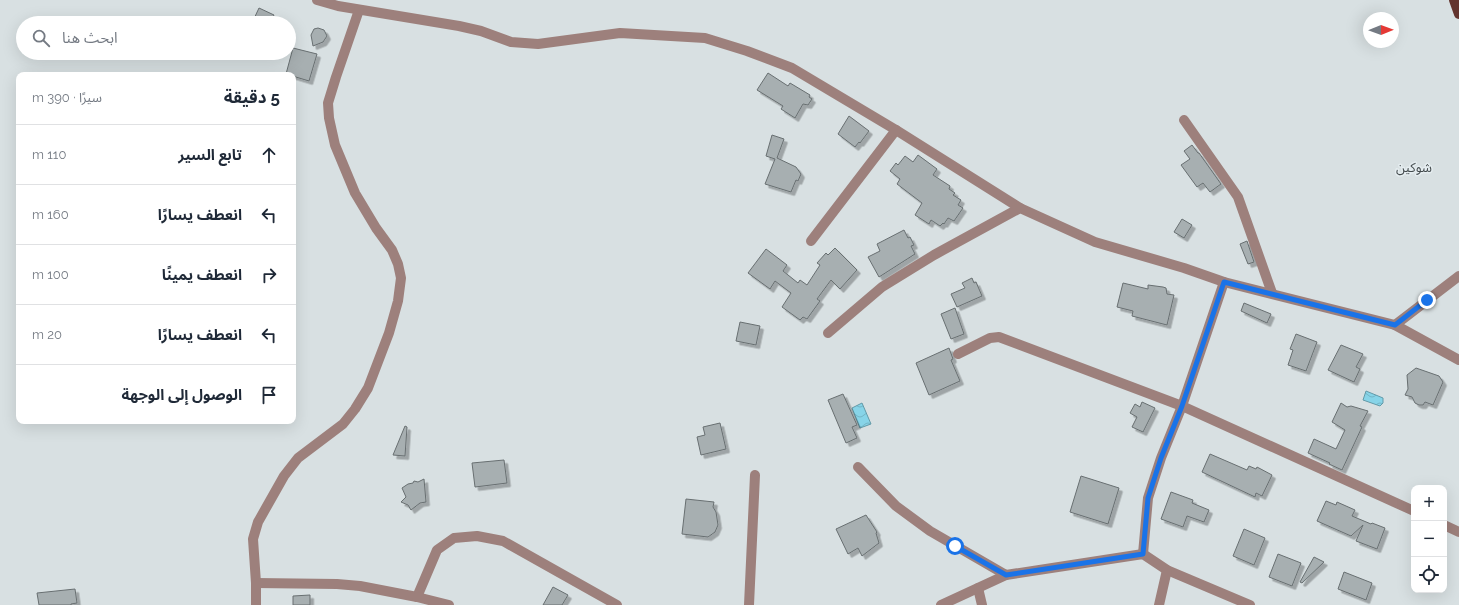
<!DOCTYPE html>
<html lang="ar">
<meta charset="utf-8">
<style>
:root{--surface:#fff;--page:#f6f6f7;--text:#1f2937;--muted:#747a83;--line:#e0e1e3}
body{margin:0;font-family:Raleway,"Noto Sans Arabic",sans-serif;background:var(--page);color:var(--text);direction:rtl}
.controls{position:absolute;right:12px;bottom:12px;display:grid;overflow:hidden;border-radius:8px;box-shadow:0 4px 16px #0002}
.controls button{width:36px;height:36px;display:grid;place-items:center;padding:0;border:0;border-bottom:1px solid var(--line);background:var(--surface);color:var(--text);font:20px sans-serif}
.compass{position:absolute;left:1363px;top:12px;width:36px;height:36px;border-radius:50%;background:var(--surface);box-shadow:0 4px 16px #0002;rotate:89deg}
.stop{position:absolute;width:12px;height:12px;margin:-9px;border:3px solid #1a73e8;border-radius:50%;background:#fff}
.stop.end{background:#1a73e8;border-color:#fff;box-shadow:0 1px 4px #0008}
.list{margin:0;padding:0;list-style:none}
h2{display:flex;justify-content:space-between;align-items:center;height:52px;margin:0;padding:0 16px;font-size:17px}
h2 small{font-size:13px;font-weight:400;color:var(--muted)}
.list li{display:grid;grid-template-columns:26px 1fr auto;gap:12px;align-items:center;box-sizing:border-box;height:60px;padding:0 16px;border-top:1px solid var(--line)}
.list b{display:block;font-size:15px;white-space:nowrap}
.list em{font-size:13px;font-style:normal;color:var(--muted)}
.icon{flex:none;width:22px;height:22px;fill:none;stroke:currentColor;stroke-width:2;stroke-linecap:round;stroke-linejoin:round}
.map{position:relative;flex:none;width:1459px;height:605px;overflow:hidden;direction:ltr}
.search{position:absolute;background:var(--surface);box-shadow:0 4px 16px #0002;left:16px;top:16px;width:280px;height:44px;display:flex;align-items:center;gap:10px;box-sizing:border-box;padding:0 14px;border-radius:22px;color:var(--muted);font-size:15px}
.panel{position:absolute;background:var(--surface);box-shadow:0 4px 16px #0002;left:16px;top:72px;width:280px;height:352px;border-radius:8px;direction:rtl}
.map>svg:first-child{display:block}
</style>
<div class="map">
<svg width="1459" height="605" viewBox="0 0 1459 605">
<defs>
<pattern id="water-waves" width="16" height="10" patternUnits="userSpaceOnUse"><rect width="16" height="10" fill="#87d4e8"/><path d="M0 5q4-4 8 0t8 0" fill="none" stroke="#73b5c6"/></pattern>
<filter id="shadow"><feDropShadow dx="3.5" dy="3.5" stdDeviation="0" flood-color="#0004"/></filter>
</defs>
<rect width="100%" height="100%" fill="#d8e0e2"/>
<g fill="url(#water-waves)" stroke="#639aa8">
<path d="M1366 391 1383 398V403L1380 406 1363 400Z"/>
<path d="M862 403 871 424 860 428 852 408Z"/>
</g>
<g fill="#a7afb1" stroke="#686f71" filter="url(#shadow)">
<path d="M259 8 274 15 270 23H252Z"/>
<path d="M318 28 324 30 327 36 323 42 313 46 311 35 314 29Z"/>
<path d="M293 48 317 54 309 81 286 74Z"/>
<path d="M768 73 788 86 790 83 810 95 809 97 812 99 808 105 803 104 795 118 781 109 783 106 757 90Z"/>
<path d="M849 116 869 131 860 143 859 142 855 147 838 134Z"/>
<path d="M772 135 784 139 777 158 796 167 801 174 798 181 796 180 791 192 765 184 775 159 766 156Z"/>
<path d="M1192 145 1198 153H1199L1221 184 1210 192 1203 183 1197 187 1181 165 1190 159 1184 151Z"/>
<path d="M918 155 937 169 933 175 950 186 949 189 955 193 953 195 961 200 958 205 963 208 954 221 948 218 944 224 943 223 940 226 931 220 929 224 915 215 922 203 897 184 900 179 890 171 896 163 898 165 905 156 913 162Z"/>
<path d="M1182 219 1192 225 1184 238 1174 232Z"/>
<path d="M904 230 908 238 910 237 914 245 911 246 915 254 879 277 868 257 880 251 877 244Z"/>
<path d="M1247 241 1254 262 1248 264 1240 244Z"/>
<path d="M835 248 857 270 840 289 831 280 817 299 820 301 807 319 803 317 800 320 782 307 791 293 775 281 770 289 748 273 766 249 787 265 783 271 798 283 800 280 807 285 820 265 817 263 826 253 828 255Z"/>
<path d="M972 278 974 283 976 282 982 296 957 307 951 294 965 288 962 283Z"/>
<path d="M1123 283 1148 289V285L1163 287 1166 288 1167 294 1174 295 1167 325 1132 316 1133 311 1117 307Z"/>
<path d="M1244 303 1271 314 1267 323 1241 311Z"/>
<path d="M955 308 964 334 951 339 941 314Z"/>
<path d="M740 322 760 326 756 345 736 341Z"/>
<path d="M1296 334 1317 342 1306 371 1288 365 1293 350 1290 349Z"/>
<path d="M1341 345 1363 354 1356 367 1360 369 1354 382 1328 370Z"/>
<path d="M949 348 953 359 951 360 960 381 929 395 916 363Z"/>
<path d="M1416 368 1439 376 1443 382 1433 405 1425 402 1423 405H1419L1415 403 1412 397 1405 395 1408 389 1407 375Z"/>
<path d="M843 394 857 425 852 427 857 438 846 443 828 400Z"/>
<path d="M1142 402 1155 408 1143 432 1132 427 1137 417 1130 413 1135 404 1140 407Z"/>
<path d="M1341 403 1347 407 1351 406 1368 411 1360 426 1362 427 1342 470 1329 464 1330 463 1308 453 1314 439 1336 449 1345 430 1332 422Z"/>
<path d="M720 423 726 449 701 455 697 437 705 435 703 427Z"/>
<path d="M405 426 407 427 405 456 393 455Z"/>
<path d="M1210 454 1247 470 1249 466 1256 469 1257 467 1272 475 1262 496 1256 493 1255 497 1202 472Z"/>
<path d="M504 460 507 483 475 487 472 463Z"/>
<path d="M1081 476 1119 488 1108 524 1070 512Z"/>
<path d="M424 479 426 502 420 503 411 510 408 505 401 502 406 497 402 488 408 484 413 483 414 481 418 482Z"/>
<path d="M1171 492 1193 500 1192 503 1209 510 1204 522 1187 516 1183 527 1161 519Z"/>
<path d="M686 499 714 502 713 507 716 512 718 525 715 532 708 537 682 534Z"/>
<path d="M1326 501 1336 505 1337 502 1355 510 1352 516 1371 524 1372 523 1385 528 1377 549 1356 541 1363 525 1351 536 1317 521Z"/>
<path d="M866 515 877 532 876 533 879 543 862 556 858 548 848 554 836 529Z"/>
<path d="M1244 529 1265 538 1254 565 1233 556Z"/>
<path d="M1278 554 1301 563 1292 586 1269 577Z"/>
<path d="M1314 557 1324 562 1302 583 1300 582Z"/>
<path d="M1344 572 1372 583 1366 600 1338 589Z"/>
<path d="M553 587 568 595 562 605H543Z"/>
<path d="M75 589 77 603 71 604V605H39L37 593Z"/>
<path d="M310 595V605H293V596Z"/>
</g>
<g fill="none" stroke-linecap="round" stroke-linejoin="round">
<g stroke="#9d807c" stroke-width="10">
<path d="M317 0 338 6 459 26 481 31 511 42 538 44 620 33 705 38 747 51 792 68 896 130 1020 208"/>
<path d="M1184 120 1238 197 1272 293"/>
<path d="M811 241 896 130"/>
<path d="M1459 276 1395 325 1459 360"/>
<path d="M828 333 882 287 934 255 1020 208 1095 242 1184 268 1224 282 1395 325"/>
<path d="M958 354 990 338 999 337 1182 406 1414 511"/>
<path d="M858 467 896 506 930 531 1006 575 1143 554 1167 570 1250 605"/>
<path d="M1444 525 1459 532"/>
<path d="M1143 554 1148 498 1161 458 1182 406 1224 282"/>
<path d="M256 583 337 584 360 586 417 597 437 550 454 538 477 536 503 541 617 605"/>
<path d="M978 588 982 605"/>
<path d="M417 597 449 605"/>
<path d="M256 605V583L253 539 258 522 284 476 298 458 343 424 355 409 368 388 389 333 398 301 401 278 398 264 392 250 376 228 355 193 335 145 329 118 328 103 336 77 359 10"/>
<path d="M749 605 755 475"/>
<path d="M941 605 1006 575"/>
<path d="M1159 605 1167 570"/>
</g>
<path stroke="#63342e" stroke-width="10" d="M1454 0 1459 14"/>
</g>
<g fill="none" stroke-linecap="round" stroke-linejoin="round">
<path stroke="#1a73e8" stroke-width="5" d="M955 546 1006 575 1143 554 1148 498 1161 458 1182 406 1224 282 1395 325 1427 300"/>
</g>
<g text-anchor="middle" stroke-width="3" stroke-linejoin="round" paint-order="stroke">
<g font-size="13" fill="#434a4c" stroke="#e5edf0">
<text x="1414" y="172">شوكين</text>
</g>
</g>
</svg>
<div class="controls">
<button>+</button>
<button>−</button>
<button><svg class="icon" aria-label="locate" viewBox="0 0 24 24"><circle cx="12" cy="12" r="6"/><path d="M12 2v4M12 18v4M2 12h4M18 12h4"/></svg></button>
</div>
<svg class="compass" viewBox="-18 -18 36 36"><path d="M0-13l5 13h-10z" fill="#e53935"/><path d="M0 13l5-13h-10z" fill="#747a83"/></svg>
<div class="stop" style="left:955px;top:546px"></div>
<div class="stop end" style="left:1427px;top:300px"></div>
<div class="search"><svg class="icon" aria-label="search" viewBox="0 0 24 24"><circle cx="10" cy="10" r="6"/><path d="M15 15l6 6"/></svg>ابحث هنا</div>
<section class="panel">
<h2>5 دقيقة<small>سيرًا · 390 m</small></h2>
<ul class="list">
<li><svg class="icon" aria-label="ahead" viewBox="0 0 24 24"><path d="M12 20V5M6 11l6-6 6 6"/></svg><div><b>تابع السير</b></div><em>110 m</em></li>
<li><svg class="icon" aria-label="left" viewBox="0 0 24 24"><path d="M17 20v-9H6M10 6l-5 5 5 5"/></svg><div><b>انعطف يسارًا</b></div><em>160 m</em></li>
<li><svg class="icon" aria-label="right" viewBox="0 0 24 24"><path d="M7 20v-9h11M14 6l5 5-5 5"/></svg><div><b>انعطف يمينًا</b></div><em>100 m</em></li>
<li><svg class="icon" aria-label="left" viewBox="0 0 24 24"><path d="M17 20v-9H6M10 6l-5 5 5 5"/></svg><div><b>انعطف يسارًا</b></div><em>20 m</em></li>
<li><svg class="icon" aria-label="arrive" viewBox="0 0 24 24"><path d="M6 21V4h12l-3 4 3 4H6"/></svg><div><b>الوصول إلى الوجهة</b></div></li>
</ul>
</section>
</div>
